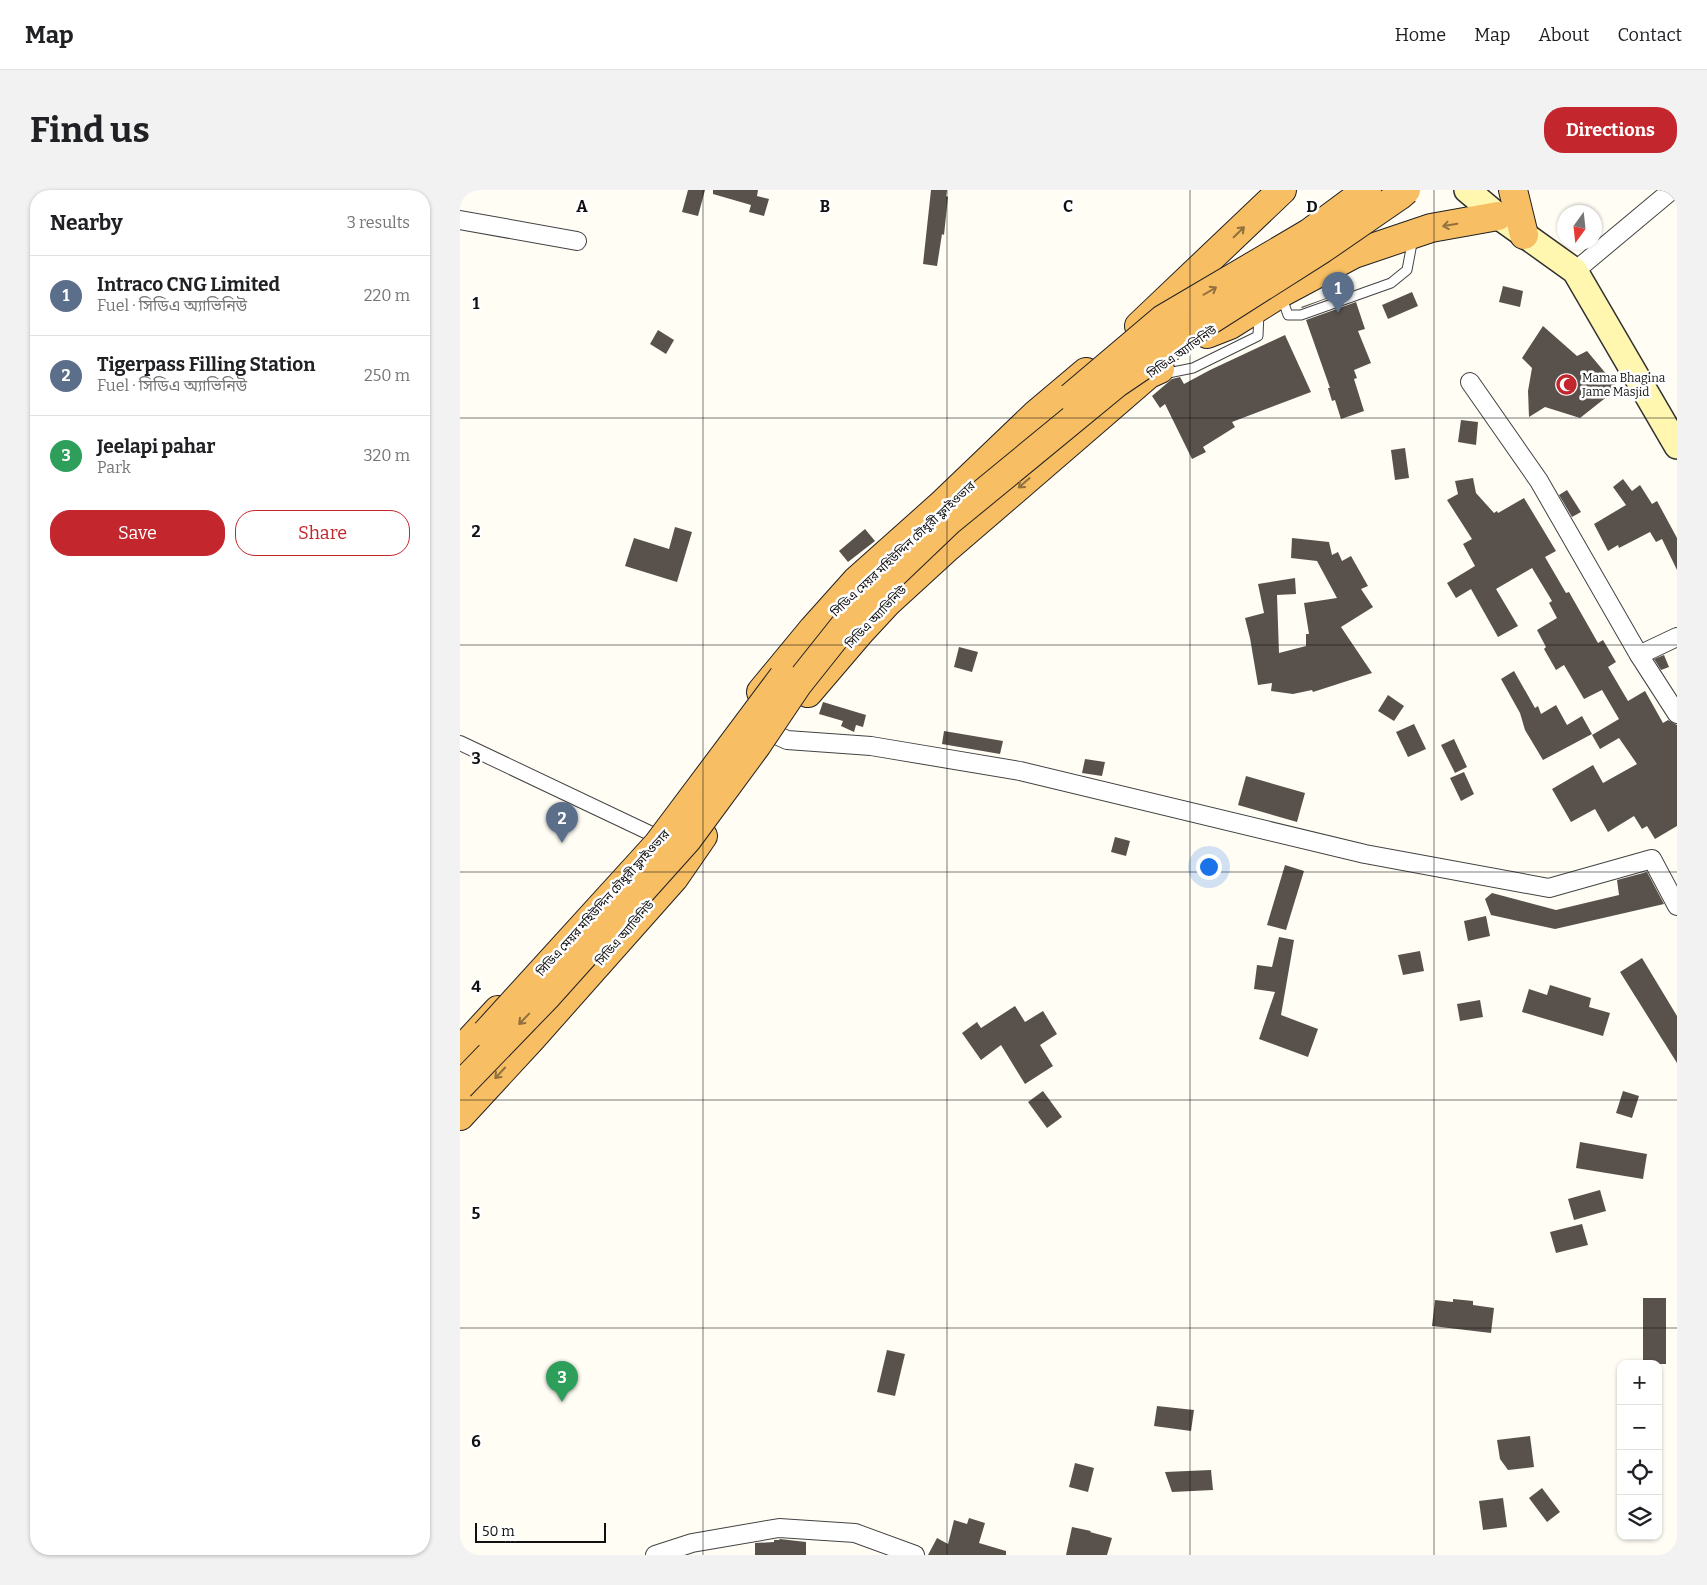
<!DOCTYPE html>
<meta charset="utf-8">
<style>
:root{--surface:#fff;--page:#f2f2f2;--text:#202124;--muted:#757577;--line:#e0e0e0;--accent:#c3262c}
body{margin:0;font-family:Bitter,"Noto Sans Bengali",serif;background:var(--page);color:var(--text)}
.controls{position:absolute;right:15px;bottom:15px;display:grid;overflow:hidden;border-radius:10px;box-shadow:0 1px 4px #0004}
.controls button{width:45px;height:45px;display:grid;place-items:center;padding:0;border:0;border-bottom:1px solid var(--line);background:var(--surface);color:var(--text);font:25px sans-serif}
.compass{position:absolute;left:1097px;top:15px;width:45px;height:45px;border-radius:50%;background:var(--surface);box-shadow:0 1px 4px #0004;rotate:195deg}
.scale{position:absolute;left:15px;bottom:12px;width:131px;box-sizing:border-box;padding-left:5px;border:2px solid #101010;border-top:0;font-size:14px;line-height:18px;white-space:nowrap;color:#101010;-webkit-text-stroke:4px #fff;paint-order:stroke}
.you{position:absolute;left:748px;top:676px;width:18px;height:18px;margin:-12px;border:4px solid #fff;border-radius:50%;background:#1a73e8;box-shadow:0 0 0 8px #1a73e833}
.badge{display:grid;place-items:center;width:32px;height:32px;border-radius:50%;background:var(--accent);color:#fff;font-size:16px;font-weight:700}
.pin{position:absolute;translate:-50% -41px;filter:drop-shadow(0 1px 2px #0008)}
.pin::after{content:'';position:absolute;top:26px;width:18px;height:15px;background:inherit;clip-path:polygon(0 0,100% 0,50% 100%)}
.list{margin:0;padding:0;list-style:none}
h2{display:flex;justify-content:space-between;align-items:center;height:65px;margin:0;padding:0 20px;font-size:21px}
h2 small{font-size:16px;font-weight:400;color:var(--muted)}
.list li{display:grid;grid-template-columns:32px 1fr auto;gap:15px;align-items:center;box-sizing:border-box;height:80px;padding:0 20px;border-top:1px solid var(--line)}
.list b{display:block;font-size:19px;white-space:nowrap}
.list p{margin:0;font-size:16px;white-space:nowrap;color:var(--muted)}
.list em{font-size:16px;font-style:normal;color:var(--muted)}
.actions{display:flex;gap:10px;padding:15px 20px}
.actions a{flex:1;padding:11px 0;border:1px solid var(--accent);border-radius:20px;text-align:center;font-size:18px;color:var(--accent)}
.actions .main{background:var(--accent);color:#fff}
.icon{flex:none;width:28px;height:28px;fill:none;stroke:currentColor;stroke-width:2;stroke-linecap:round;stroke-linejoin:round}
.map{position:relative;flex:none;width:1217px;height:1365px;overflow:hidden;border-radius:20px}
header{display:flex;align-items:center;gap:30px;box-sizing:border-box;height:70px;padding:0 25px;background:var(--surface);border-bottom:1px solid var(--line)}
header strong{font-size:24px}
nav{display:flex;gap:28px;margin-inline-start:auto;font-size:18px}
.intro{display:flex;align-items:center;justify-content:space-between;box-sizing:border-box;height:120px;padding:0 30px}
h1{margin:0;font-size:35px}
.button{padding:12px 22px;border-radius:20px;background:var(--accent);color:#fff;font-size:18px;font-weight:700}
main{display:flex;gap:30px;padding:0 30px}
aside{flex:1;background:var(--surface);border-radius:20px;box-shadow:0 1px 4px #0004}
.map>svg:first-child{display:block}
</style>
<header>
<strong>Map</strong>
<nav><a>Home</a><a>Map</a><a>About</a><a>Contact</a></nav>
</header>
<div class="intro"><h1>Find us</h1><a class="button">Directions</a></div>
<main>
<aside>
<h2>Nearby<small>3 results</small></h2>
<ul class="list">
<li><span class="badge" style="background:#5c6f8a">1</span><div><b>Intraco CNG Limited</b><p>Fuel · সিডিএ অ্যাভিনিউ</p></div><em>220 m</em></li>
<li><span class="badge" style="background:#5c6f8a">2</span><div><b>Tigerpass Filling Station</b><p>Fuel · সিডিএ অ্যাভিনিউ</p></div><em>250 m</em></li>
<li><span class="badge" style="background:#2e9e5b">3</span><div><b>Jeelapi pahar</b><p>Park</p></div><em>320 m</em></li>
</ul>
<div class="actions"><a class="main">Save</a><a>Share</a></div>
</aside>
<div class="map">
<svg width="1217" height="1365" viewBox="0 0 1217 1365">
<rect width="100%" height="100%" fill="#fffdf4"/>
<g fill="#59524c">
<path d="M228 0H245L238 26 222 22Z"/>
<path d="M253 0H298L297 6 309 9 304 26 289 22 291 15 253 4Z"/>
<path d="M471 0H487L486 6 488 7 484 45 482 44 477 76 463 74Z"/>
<path d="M1043 96 1063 101 1060 117 1039 112Z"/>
<path d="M892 99 842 118 841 117Z"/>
<path d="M952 102 958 116 928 129 922 115Z"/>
<path d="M896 112 905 139 898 141 911 173 894 180 897 188 894 189 904 221 881 229 875 210 872 211 868 198H870L846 130Z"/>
<path d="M1083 136 1117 166 1127 161 1158 198 1120 228 1085 217 1069 227 1068 201 1072 178 1062 168Z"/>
<path d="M198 140 214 150 206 164 190 154Z"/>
<path d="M825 145 851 202 772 232 775 237 743 257 746 262 732 269 705 214 700 218 692 206 712 189 720 187 724 194 750 180Z"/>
<path d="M1001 230 1018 232 1016 255 998 252Z"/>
<path d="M945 258 949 288 935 290 931 260Z"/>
<path d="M1013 288 1016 303 1034 323 1037 321 1038 323 1064 308 1096 361 1085 367 1106 403 1109 402 1138 453 1143 450 1156 472 1148 477 1168 511 1185 501 1203 533 1208 530 1217 535V636L1195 649 1187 636 1182 639 1174 626 1148 642 1135 619 1111 632 1092 599 1133 575 1143 593 1177 574 1159 548 1140 559 1132 545 1159 529 1142 500 1124 509 1104 475 1096 480 1084 459 1086 457 1077 440 1097 428 1089 413 1092 411 1072 378 1036 399 1058 436 1038 447 1011 399 996 408 987 393 1015 376 1003 354 1012 349 987 310 998 304 995 291Z"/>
<path d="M1163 289 1172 301 1180 295 1192 314 1197 311 1217 348V380L1202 349 1196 352 1190 342 1159 358 1158 355 1148 361 1134 334 1166 315 1153 297Z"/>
<path d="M1107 300 1121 322 1112 327 1099 305Z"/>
<path d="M215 337 232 342 217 392 165 376 174 348 209 359Z"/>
<path d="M405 339 415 351 388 372 379 361Z"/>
<path d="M832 348 869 352 872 365 878 362 882 371 891 366 908 396 901 399 913 417 881 437 912 483 853 502 852 500 833 504 811 501 812 493 798 495 790 448 785 428 804 423 798 394 835 388 836 404 817 405 819 463 846 456V444H849L844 413 877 408 857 371 831 368Z"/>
<path d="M499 457 518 462 512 482 494 477Z"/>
<path d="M1204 465 1209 477 1201 480 1194 469Z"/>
<path d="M1054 481 1075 518 1078 516 1081 524 1096 515 1107 535 1122 526 1132 544 1083 570 1065 540 1060 523 1041 489Z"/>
<path d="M928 505 944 516 934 531 918 521Z"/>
<path d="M363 512 406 525 403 537 396 535 394 542 381 536 383 531 359 524Z"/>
<path d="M954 534 966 559 948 567 936 542Z"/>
<path d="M484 541 543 551 540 564 482 554Z"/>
<path d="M994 549 1007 577 995 583 981 555Z"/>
<path d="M625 569 645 572 642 586 622 583Z"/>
<path d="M1004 582 1014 604 1001 611 990 588Z"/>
<path d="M786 586 845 603 837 632 778 615Z"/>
<path d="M655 647 670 651 666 666 651 662Z"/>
<path d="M825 675 844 681 826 740 807 735Z"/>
<path d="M1187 682 1204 714 1095 739 1031 725 1025 709 1032 703 1096 720 1159 705 1157 690Z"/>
<path d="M1026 726 1030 746 1008 751 1004 731Z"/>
<path d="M819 747 834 750 821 825 858 839 848 867 799 849 815 802 794 799 797 775 812 777Z"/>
<path d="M960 761 964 781 943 785 938 765Z"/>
<path d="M1182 768 1217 826V873L1160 782Z"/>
<path d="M1090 795 1131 808 1129 817 1150 823 1143 846 1062 822 1069 799 1087 805Z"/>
<path d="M1020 810 1023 827 1000 831 997 814Z"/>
<path d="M555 816 565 832 583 821 597 844 580 855 593 876 565 894 541 855 521 870 502 843 517 832 521 838Z"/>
<path d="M583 901 602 927 587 938 568 912Z"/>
<path d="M1163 901 1179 906 1172 928 1156 923Z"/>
<path d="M1120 952 1187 964 1183 989 1116 978Z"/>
<path d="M1140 1000 1146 1021 1114 1030 1108 1009Z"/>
<path d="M1122 1034 1128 1055 1096 1063 1090 1042Z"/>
<rect x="1183" y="1108" width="23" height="66"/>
<path d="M993 1109 1013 1111V1115L1034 1118 1031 1143 972 1136 975 1110 993 1112Z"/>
<path d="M427 1160 445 1164 435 1206 417 1202Z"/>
<path d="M697 1216 734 1220 731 1241 694 1236Z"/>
<path d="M1070 1246 1074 1277 1048 1280 1040 1269 1037 1250Z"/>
<path d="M615 1273 634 1278 628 1302 609 1297Z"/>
<path d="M751 1280 753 1300 712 1302 705 1282Z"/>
<path d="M1082 1298 1100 1322 1087 1332 1069 1308Z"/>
<path d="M1043 1308 1047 1337 1023 1340 1019 1311Z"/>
<path d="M509 1328 525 1333 519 1353 546 1361V1365H468L477 1348 488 1354 494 1330 507 1334Z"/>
<path d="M612 1337 631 1341 630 1342 652 1348 647 1365H606Z"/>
<path d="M320 1349 346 1352V1365H295V1353L314 1352V1350H319Z"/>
</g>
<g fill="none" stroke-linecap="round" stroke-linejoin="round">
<defs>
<g id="service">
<path d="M821 105 828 125H841L931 93 947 80 953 48"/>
<path d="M703 184 733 178 798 146 799 122"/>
</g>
<path id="pedestrian" d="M0 553 196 646"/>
<g id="minor">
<path d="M0 30 117 51"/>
<path d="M1115 81 1212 0"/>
<path d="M1010 192 1079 291 1179 465 1217 447"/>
<path d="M1179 465 1217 524"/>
<path d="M314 544 327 550 411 556 560 581 905 664 1089 698 1192 669 1217 716"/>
<path d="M195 1365 232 1353 319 1338 395 1343 455 1365"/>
</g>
<path id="secondary" d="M1007 0 1038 26 1115 81 1217 256"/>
<g id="trunk">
<path d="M1053 0 1064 45"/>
<path d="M679 136 822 0"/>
<path d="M747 144 770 135 821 103 894 64 971 38 1038 26"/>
<path d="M301 502 353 439 396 391 480 316 575 225 626 182"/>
<path d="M348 503 401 441 427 413 486 359 652 216 689 184 700 179"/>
<path d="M0 861 38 820"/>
<path d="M0 926 72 848 214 688 243 646"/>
</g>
</defs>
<use href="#service" stroke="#434343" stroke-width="11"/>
<use href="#pedestrian" stroke="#434343" stroke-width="16"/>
<use href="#minor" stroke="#434343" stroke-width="20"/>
<use href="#secondary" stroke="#323232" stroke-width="28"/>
<use href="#trunk" stroke="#212121" stroke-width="30"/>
<use href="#service" stroke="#fff" stroke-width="9"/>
<use href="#pedestrian" stroke="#fff" stroke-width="14"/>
<use href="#minor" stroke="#fff" stroke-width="18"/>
<use href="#secondary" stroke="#fff7af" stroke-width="25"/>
<use href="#trunk" stroke="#f7be63" stroke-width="28"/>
<defs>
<g id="trunk-bridge">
<path d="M611 207 703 129 849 43 907 0"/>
<path d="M26 843 198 654 323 487"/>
<path d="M0 896 88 805 227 650 297 555 338 494 400 416 489 331 657 193 744 134 862 59 939 6 946 0"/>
</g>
</defs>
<use href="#trunk-bridge" stroke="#212121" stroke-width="30" stroke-linecap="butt"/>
<use href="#trunk-bridge" stroke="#f7be63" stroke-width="28"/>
</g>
<defs><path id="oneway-shaft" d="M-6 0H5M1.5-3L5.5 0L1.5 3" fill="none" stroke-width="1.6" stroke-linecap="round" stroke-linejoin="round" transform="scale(1.25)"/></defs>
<g stroke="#8f703e">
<use href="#oneway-shaft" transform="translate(990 35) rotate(170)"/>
<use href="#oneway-shaft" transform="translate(779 42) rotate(-44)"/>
<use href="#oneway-shaft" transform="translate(750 101) rotate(-30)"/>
<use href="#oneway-shaft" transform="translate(564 293) rotate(139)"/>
<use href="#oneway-shaft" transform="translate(64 829) rotate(134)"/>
<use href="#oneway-shaft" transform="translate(40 883) rotate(133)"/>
</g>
<path fill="none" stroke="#101010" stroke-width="1" stroke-opacity="0.55" d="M243 0V1365M487 0V1365M730 0V1365M974 0V1365M0 228H1217M0 455H1217M0 682H1217M0 910H1217M0 1138H1217"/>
<defs>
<symbol id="mosque-disc" viewBox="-11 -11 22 22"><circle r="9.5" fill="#c3262c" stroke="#fff"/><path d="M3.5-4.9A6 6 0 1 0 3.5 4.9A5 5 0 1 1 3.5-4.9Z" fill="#fff"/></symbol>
</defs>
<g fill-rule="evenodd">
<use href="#mosque-disc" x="1094" y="182" width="25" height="25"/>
</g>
<g text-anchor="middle" stroke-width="5" stroke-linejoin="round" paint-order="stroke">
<g font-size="12" fill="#101010" stroke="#fff">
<text transform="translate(722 162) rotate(-35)" y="4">সিডিএ অ্যাভিনিউ</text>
<text transform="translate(443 359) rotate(-43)" y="4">সিডিএ মেয়র মহিউদ্দিন চৌধুরী ফ্লাইওভার</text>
<text transform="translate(416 427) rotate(-46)" y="4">সিডিএ অ্যাভিনিউ</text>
<text transform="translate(143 713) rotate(-48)" y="4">সিডিএ মেয়র মহিউদ্দিন চৌধুরী ফ্লাইওভার</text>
<text transform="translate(165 743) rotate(-49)" y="4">সিডিএ অ্যাভিনিউ</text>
</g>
<g font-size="12" fill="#101010" stroke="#fff" text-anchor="start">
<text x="1122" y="192">Mama Bhagina<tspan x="1122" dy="14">Jame Masjid</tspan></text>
</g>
</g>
<g font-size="16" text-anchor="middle" font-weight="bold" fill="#101010" stroke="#fff" stroke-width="5" stroke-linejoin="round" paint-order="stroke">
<text x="122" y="22">A</text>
<text x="365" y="22">B</text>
<text x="608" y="22">C</text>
<text x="852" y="22">D</text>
<text x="16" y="119">1</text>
<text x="16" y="347">2</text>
<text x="16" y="574">3</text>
<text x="16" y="802">4</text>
<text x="16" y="1029">5</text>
<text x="16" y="1257">6</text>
</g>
</svg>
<div class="controls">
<button>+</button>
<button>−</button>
<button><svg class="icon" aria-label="locate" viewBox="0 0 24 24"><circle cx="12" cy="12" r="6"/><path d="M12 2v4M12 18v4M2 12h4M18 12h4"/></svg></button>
<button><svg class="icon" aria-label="layers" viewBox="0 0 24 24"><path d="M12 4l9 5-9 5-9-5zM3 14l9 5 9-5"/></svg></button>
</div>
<svg class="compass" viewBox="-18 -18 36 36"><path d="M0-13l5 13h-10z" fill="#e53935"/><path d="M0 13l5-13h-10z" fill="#757577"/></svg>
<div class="scale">50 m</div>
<div class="you"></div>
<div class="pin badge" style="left:878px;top:123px;background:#5c6f8a">1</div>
<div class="pin badge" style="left:102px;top:653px;background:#5c6f8a">2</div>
<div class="pin badge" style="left:102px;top:1212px;background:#2e9e5b">3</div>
</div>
</main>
